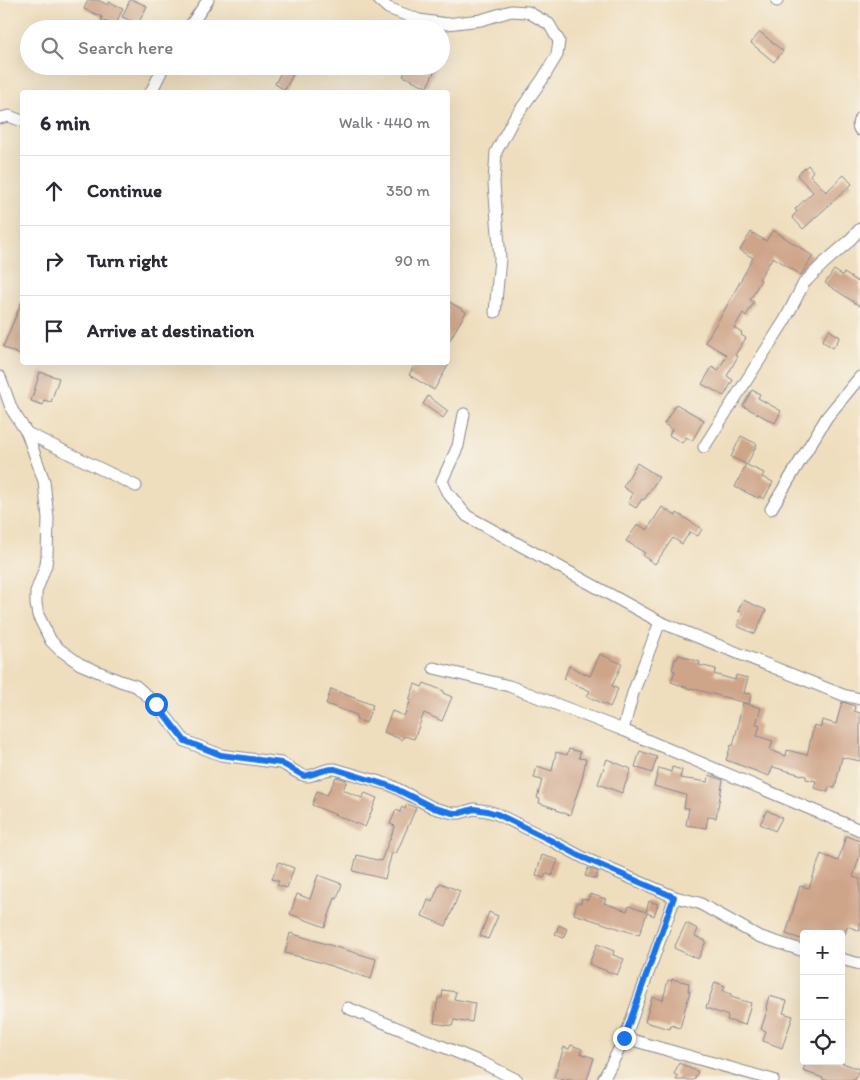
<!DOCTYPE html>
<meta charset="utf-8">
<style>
:root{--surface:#fff;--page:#f7f7f7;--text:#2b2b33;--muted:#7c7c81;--line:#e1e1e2}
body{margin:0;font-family:Itim,sans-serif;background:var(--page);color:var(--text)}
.controls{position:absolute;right:15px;bottom:15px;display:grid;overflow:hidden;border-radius:5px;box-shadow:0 5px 20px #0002}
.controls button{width:45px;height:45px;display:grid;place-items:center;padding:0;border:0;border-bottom:1px solid var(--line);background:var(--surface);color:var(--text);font:25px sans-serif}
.stop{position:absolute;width:15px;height:15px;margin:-11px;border:4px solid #1a73e8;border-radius:50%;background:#fff}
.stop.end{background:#1a73e8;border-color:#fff;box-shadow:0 1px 5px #0008}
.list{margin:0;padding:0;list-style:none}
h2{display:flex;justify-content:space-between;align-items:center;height:65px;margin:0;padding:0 20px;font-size:21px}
h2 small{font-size:16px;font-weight:400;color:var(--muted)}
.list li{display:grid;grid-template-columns:32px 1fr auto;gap:15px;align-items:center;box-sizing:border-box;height:70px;padding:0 20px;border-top:1px solid var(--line)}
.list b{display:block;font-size:19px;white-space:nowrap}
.list em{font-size:16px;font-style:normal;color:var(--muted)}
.icon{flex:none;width:28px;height:28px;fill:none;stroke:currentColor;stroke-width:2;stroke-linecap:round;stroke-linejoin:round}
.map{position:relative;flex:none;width:860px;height:1080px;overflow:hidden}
.search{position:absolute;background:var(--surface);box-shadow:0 5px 20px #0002;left:20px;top:20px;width:430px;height:55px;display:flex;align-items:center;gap:12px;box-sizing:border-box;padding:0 18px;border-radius:28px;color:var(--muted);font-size:19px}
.panel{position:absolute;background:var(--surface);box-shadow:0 5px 20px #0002;left:20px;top:90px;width:430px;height:275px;border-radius:5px}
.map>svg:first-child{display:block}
</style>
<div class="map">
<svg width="860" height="1080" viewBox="0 0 860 1080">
<rect width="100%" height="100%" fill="#f7f3e8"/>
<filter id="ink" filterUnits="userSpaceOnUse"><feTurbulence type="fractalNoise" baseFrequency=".02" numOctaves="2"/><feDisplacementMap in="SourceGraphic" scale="10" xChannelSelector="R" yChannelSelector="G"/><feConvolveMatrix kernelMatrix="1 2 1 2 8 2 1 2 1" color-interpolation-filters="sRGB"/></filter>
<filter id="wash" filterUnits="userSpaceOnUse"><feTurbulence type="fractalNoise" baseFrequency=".0096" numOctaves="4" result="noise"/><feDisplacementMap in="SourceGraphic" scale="20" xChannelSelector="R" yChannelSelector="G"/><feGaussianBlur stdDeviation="1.12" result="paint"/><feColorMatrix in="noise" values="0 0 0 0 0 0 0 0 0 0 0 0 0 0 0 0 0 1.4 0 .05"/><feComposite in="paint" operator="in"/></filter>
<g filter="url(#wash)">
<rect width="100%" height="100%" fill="#efdebe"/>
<g id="blocks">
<g fill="#cfa58a">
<path d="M88 0H98L108 5 109 2 123 8 115 26 101 20 102 17 84 9Z"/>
<path d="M130 0H133L147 6 138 24 122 17Z"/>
<path d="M760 32 783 51 774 62 751 43Z"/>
<path d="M284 66H297L285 90 275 84Z"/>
<path d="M408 66H437L427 87 403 76Z"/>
<path d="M808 165 813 171 810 175 826 192 844 175 852 184 803 229 792 217 797 212 795 209 813 192 797 175Z"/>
<path d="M773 230 813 256 801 275 773 257 759 279 761 280 750 300 754 302 746 316 743 313 734 328 742 333 741 335 746 338 735 355 738 356 727 376 733 380 724 396 702 384 712 367 718 371 727 355 705 342 724 311 753 258 740 250 751 232 766 241Z"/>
<path d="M834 270 842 275 844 273 860 283V306L825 283Z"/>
<path d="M22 301V356L3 347Z"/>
<path d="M448 301 466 312 448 343Z"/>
<path d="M829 330 840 337 833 348 822 341Z"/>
<path d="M416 362H450L434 390 409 375Z"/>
<path d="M40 372 59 378 51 402 44 400 43 405 31 401Z"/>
<path d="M752 390 760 394 758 398 781 411 775 423 743 406Z"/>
<path d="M428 396 448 411 443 418 423 404Z"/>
<path d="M676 404 704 420 692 441 686 437 682 443 669 435 672 429 664 424Z"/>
<path d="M741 436 757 444 747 465 764 473 762 477 773 482 764 499 759 496 758 498 735 487 746 464 731 457Z"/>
<path d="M637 463 659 477 644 500 642 499 636 508 628 503 633 494 623 487Z"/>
<path d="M662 507 676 516 677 513 702 529 698 536 690 532 682 544 673 538 655 564 643 556 645 553 626 541 638 524 647 530Z"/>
<path d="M743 600 766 610 755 634 737 626 743 613 738 611Z"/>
<path d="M600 654 622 664 612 686 618 689 610 707 587 696 590 691 564 679 569 666 590 676Z"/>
<path d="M679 655 700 662 699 665 716 669 714 674 735 680 736 675 748 678 744 693 751 694 749 704 691 688V689L671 682 675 671 672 670 675 659H677Z"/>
<path d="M424 683 444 691 443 693 452 697 442 721 424 713 414 739 404 736 402 740 384 732 392 711 404 716 411 700H409L415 684 422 687Z"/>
<path d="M331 689 373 705 366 723 356 719 357 715 326 704Z"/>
<path d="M842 702 855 706 854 711 860 713V761L842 757 835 788 829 787 828 792 814 788 816 781 806 779V776L773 767 769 776 726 760 731 745 733 746 739 722H738L743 703 761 708 756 724 760 725 757 736 773 741 770 750 786 756 787 750 807 755 814 725 821 727 822 720 836 724Z"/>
<path d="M569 749 580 752 579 758 586 759 582 779 570 815 556 810 557 809 539 803 540 799 537 798 542 780 534 778 537 766 552 771 556 752 567 755Z"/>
<path d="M640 751 657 757 652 773 635 767Z"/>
<path d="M607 759 631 769 622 793 598 784Z"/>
<path d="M672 767 682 770 680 778 708 782 709 775 723 780 716 818 708 817 706 828 686 825 689 808H684L686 795 654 786 659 768 671 772Z"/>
<path d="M336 777 347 780 343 790 362 798 365 793 377 798 365 827 312 805 317 791 327 795Z"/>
<path d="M407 804 416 808 396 854 392 852 385 879 353 871 357 855 381 861 395 826 390 824 396 810 400 812 402 807 405 809Z"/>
<path d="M767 810 782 818 775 831 760 824Z"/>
<path d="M846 836 860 841V855L853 877 860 879V931L847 926 845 934H804V940L786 934 800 886 809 888 821 854 838 861Z"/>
<path d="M542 855 558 860 552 876 546 873 544 878 536 875Z"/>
<path d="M279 862 294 868 287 888 277 885 279 881 272 879Z"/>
<path d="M588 868 598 872 596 879 585 876Z"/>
<path d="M318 875 342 884 337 899 335 898 325 927 290 914 297 894 310 899Z"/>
<path d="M440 883 460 891 446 926 422 916 428 900 432 902Z"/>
<path d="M590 894 606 899 604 903 627 911 629 906 646 912 649 901 658 904 654 916 647 913 639 935 574 914 577 902 581 903 582 898 588 900Z"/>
<path d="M489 912 498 916 488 939 480 936Z"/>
<path d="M686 923 698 929 695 936 706 941 698 959 674 948Z"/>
<path d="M559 925 567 929 563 938 555 934Z"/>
<path d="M290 933 376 959 371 979 319 962 285 953Z"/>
<path d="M597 944 614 951 613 955 624 959 617 975 589 964Z"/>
<path d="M672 979 689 983 688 991H690L680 1028 671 1025 670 1029 645 1022 652 997 663 1000 668 980 672 981Z"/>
<path d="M715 982 725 986 723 991 731 994V997L751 1003 745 1025 727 1020 728 1016 706 1008Z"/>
<path d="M443 990 456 992 454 999 475 1003 472 1022 466 1021 465 1022 454 1020 452 1026 434 1023 438 998H442Z"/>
<path d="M769 996 787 1001 783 1013 793 1016 782 1048 763 1041 766 1031 761 1029 768 1008 766 1007Z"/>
<path d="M571 1045 582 1049 580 1053 594 1058 587 1080H563L554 1077 564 1047 569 1049Z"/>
<path d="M806 1061H837L859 1069 855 1080H823V1078L803 1071Z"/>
<path d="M679 1063 698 1072 694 1080H676L678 1076 674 1074Z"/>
</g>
</g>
</g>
<g filter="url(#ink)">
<use href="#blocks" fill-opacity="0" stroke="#85868e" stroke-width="1"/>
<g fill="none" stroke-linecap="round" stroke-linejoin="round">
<defs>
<g id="minor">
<path d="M379 0 388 8 419 20 447 24 481 20 511 11 528 12 549 24 559 41 557 55 542 80 513 120 496 152 494 183 500 259 495 312"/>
<path d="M777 1V0"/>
<path d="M188 29 208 0"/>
<path d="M151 92 164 66"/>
<path d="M0 118 9 116 22 121"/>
<path d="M860 118C858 122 857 126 860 130"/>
<path d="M0 377 12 410 27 433 44 481 48 518 47 556 46 565 36 592V604L38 615 51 641 59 649 80 664 120 681 136 686 156 704 185 741 221 755 281 763C288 766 300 776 307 776 316 776 323 768 335 769L390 785 434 808 453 813H460L474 809 487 811 497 814 552 841 584 858 675 897"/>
<path d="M464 414 458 446 442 481 447 492 467 516 660 622 633 693 623 730 860 830"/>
<path d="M27 433 136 486"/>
<path d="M704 447 785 320 804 283 824 263 847 243 860 229"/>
<path d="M771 509 827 417 860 377"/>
<path d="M660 622 843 695 860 699"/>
<path d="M434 668 509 686 623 730"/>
<path d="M841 959 860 964"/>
<path d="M348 1008 483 1063 517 1080"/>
<path d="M625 1038 773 1080"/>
<path d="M603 1080 625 1038 675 897 699 903 758 936 804 951"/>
</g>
</defs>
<use href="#minor" stroke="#85868e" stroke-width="13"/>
<use href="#minor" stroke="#fff" stroke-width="11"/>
</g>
</g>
<g fill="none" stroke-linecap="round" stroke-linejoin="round" filter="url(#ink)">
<path stroke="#1a73e8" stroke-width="6" d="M156 704 185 741 221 755 281 763 304 776C315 775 324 768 335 769L390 786 434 808 453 813H460L474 809 487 811 497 814 552 841 584 858 674 897 624 1038"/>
</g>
</svg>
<div class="controls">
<button>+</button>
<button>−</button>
<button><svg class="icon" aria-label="locate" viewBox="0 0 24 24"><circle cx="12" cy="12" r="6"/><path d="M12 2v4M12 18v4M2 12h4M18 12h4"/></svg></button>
</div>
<div class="stop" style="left:156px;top:704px"></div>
<div class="stop end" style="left:624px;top:1038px"></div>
<div class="search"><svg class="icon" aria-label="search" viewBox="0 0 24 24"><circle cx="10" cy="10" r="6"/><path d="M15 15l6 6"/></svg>Search here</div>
<section class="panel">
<h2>6 min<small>Walk · 440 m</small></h2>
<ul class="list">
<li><svg class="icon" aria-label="ahead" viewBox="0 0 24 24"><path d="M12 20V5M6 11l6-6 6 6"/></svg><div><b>Continue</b></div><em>350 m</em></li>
<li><svg class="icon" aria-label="right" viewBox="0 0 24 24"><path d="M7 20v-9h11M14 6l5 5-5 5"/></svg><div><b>Turn right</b></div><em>90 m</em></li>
<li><svg class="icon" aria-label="arrive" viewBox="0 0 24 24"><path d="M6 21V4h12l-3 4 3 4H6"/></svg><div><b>Arrive at destination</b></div></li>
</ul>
</section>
</div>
